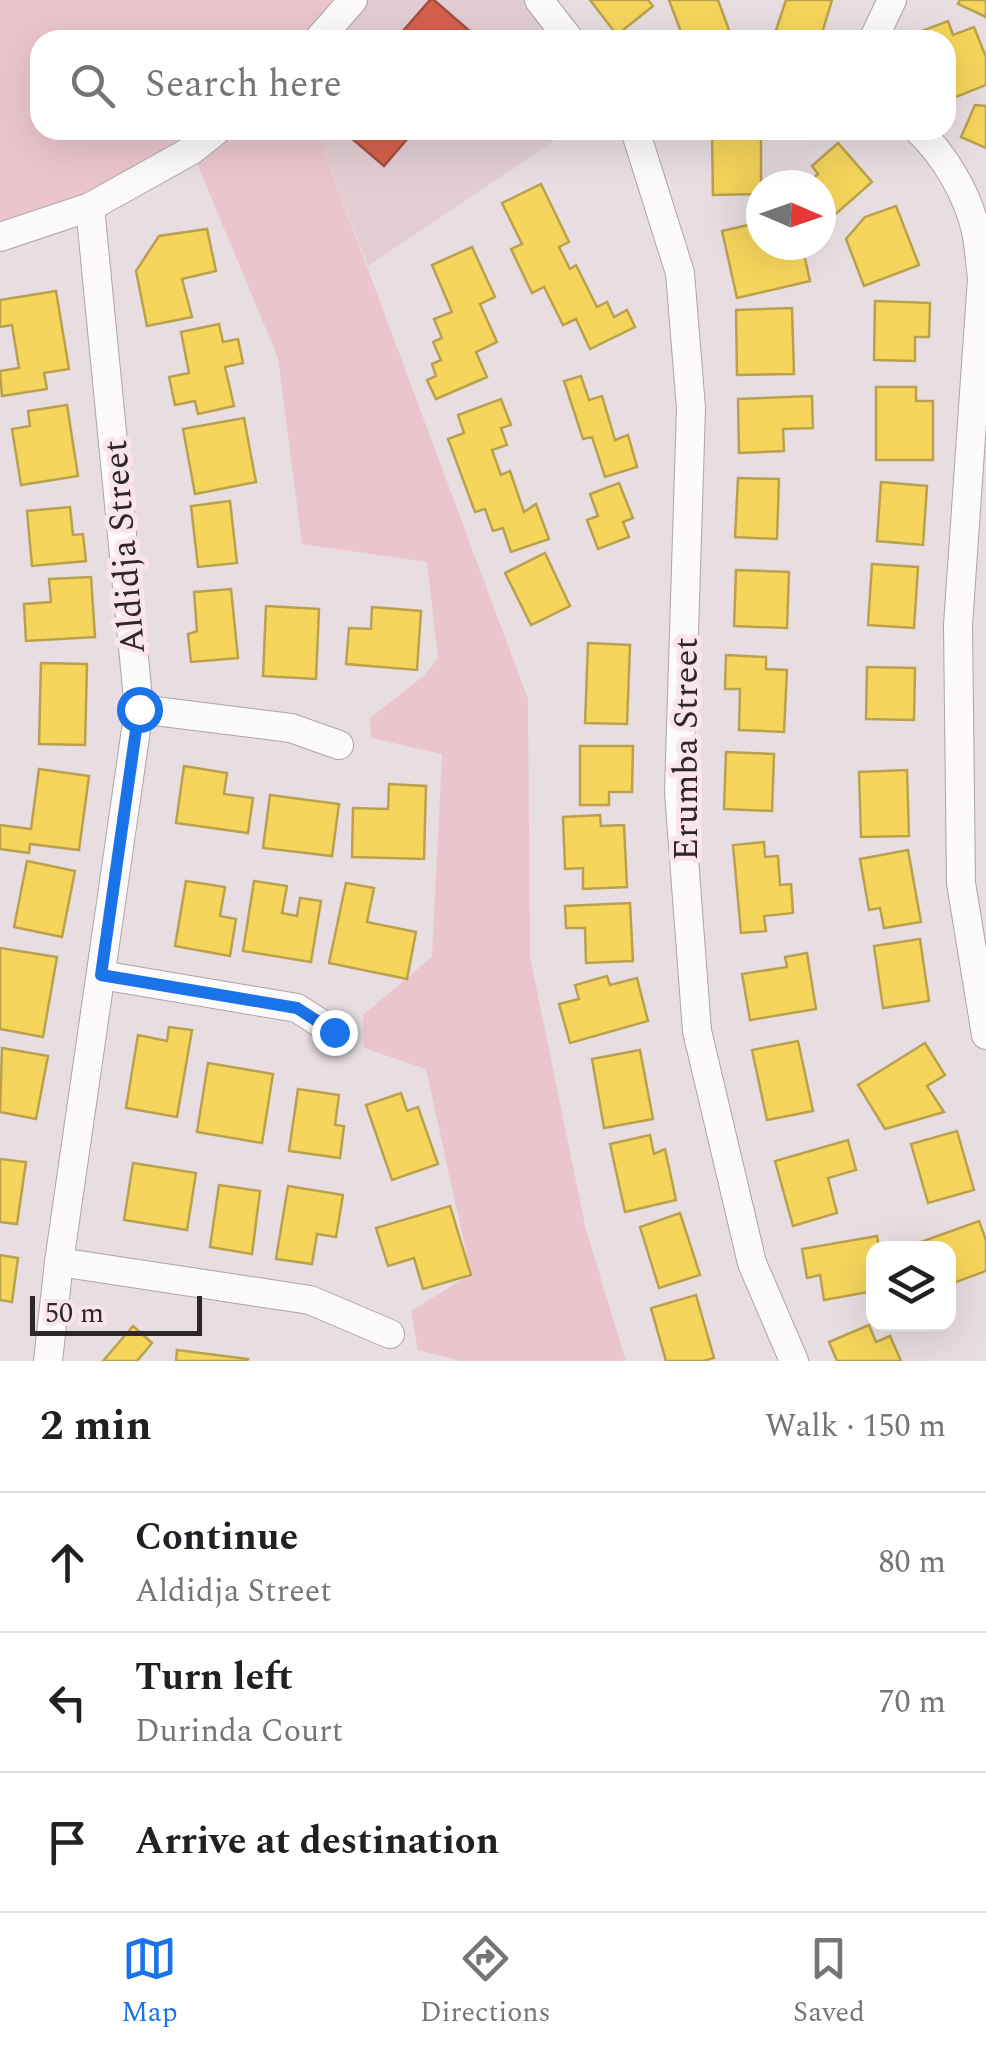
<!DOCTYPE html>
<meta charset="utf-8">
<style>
:root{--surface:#fff;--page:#f6f6f6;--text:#202124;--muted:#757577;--line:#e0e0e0;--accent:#1a73e8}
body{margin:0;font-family:Spectral,serif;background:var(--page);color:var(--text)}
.controls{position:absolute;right:30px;bottom:30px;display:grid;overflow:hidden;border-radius:20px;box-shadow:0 10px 40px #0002}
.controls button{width:90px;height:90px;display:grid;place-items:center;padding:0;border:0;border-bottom:2px solid var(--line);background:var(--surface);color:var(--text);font:50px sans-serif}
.compass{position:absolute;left:746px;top:170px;width:90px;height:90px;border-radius:50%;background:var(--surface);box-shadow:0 10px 40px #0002;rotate:92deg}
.scale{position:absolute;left:30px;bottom:25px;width:172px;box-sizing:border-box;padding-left:10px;border:5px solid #2e2729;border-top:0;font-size:28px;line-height:35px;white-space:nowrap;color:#2e2729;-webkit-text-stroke:8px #fae6ea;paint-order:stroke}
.stop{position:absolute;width:30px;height:30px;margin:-22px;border:8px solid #1a73e8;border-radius:50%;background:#fff}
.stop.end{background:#1a73e8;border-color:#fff;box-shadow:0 2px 10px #0008}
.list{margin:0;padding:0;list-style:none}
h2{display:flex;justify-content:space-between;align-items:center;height:130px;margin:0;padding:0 40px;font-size:42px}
h2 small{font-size:32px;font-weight:400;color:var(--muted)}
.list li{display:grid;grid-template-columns:65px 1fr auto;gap:30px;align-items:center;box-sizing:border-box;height:140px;padding:0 40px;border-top:2px solid var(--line)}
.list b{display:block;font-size:38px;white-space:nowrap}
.list p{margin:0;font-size:32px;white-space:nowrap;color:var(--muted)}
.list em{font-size:32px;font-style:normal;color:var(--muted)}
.icon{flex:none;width:55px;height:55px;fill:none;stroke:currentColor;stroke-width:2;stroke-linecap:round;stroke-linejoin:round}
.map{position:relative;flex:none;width:986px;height:1361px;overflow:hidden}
.search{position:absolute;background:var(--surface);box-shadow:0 10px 40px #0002;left:30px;right:30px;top:30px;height:110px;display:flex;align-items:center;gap:25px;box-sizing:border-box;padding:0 35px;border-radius:30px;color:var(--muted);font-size:38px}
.sheet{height:550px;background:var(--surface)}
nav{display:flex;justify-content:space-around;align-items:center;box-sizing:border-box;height:140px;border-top:2px solid var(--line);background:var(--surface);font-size:28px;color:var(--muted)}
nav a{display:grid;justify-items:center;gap:5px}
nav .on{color:var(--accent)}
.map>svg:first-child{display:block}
</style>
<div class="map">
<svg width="986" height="1361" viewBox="0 0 986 1361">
<rect width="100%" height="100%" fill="#e8dde0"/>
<g fill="#e2ced2">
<path d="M353 0H539L570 40H318Z"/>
<path d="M316 130H570L368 266Z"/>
</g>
<path fill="#ebc5cd" d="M0 0H353L318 40H40V130H316L528 699 530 957 586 1230 626 1361H461L418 1350 411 1311 471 1274 426 1069 364 1048 363 1015 432 957 442 754 371 738 370 718 425 675 438 658 427 562 302 544 278 358 192 151 0 237Z"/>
<g fill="#f6d55c" stroke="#baa14d" stroke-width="2.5">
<path d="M590 0H648L653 6 617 35Z"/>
<path d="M669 0H718L729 30 703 40H684Z"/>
<path d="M786 0H832L820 40H809L776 30Z"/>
<path d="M960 0H986V17L958 4Z"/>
<path d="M948 21 953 35 974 27 986 57V85L946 101V40H922L919 32Z"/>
<path d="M975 105 986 106V148L961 137Z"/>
<path d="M761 137V194L713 195 712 138Z"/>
<path d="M838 143 872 182 830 219 821 208V185H805L818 174 812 166Z"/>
<path d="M541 184 569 242 559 247 570 269 576 265 597 307 607 302 614 317 627 310 635 327 590 349 576 319 563 325 544 287 532 293 511 249 522 244 502 203Z"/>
<path d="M896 206 919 265 864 286 846 239 865 217Z"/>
<path d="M761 222V245H802L810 281 737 298 722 231Z"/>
<path d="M207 229 216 271 182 279 192 317 147 326 136 271 159 236Z"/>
<path d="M472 247 495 297 480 304 497 342 476 352 487 377 436 399 427 380 436 376 432 364 441 360 433 342 442 338 434 319 452 312 432 265Z"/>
<path d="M56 291 69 369 44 373 47 389 2 396 0 371 19 368 12 325 0 327V300Z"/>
<path d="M875 301 930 303 929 337H915V361L874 360Z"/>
<path d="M792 308 794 374 737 375 736 310Z"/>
<path d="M219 324 223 342 238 339 243 363 225 367 234 406 198 414 195 401 175 405 169 377 189 373 181 332Z"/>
<path d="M581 376 589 400 602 396 615 440 628 435 637 467 605 477 592 437 583 439 564 381Z"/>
<path d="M876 387H916V401H933V460H876Z"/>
<path d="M812 396 813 428 783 429 784 451 739 453 738 399Z"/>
<path d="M501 399 511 425 501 428 507 445 492 450 501 475 510 471 524 512 536 504 549 539 511 552 503 528 493 531 485 509 475 512 448 439 464 433 458 415Z"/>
<path d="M67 405 78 476 21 485 12 429 30 426 28 411Z"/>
<path d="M244 418 256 482 195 494 183 429Z"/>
<path d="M738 478 779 479 777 539 735 537Z"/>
<path d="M881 482 927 486 923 545 877 541Z"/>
<path d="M619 483 633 518 623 522 629 537 598 549 587 520 598 516 590 494Z"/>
<path d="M230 501 237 563 198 567 191 506Z"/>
<path d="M70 507 73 535 83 534 86 561 32 566 27 511Z"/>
<path d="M545 553 570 606 531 625 505 573Z"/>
<path d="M872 564 918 567 914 628 868 625Z"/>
<path d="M736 570 789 572 787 628 734 626Z"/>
<path d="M91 577 95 637 26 641 24 604 51 602 49 579Z"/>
<path d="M231 589 238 658 191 662 188 634 197 631 194 592Z"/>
<path d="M266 606 319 609 316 679 263 676Z"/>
<path d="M372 607 421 611 417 670 346 664 349 628 371 629Z"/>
<path d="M588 643 630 645 627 724 585 723Z"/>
<path d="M726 655 766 657V669L787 670 784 732 739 730 740 689H725Z"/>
<path d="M41 663 87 664 85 745 39 744Z"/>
<path d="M867 667 915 668 914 720 866 719Z"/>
<path d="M580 746H633L632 792H609V805H580Z"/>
<path d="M726 752 774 754 772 811 724 809Z"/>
<path d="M184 766 227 773 224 794 253 798 248 833 176 823Z"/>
<path d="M39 769 89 776 79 850 30 844 29 853 0 849V825L31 829Z"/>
<path d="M907 770 909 836 861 837 859 772Z"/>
<path d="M389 784 426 786 424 859 352 857 353 808 388 809Z"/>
<path d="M270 795 339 804 332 856 263 848Z"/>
<path d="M600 815 601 826 624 825 627 887 583 889V868L565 869 563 817Z"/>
<path d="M764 842 765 857 778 856 780 885 791 884 793 913 764 916 766 931 741 933 733 845Z"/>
<path d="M908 850 921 922 884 928 880 908 869 910 860 859Z"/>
<path d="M27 861 75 871 62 937 14 927Z"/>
<path d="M186 881 225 887 220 916 236 919 230 956 175 946Z"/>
<path d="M254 881 287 886 282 913 297 916 300 898 321 901 311 962 243 951Z"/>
<path d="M346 883 374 888 367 922 416 932 407 979 329 963Z"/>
<path d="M630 903 633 961 586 963 585 928H566L565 906Z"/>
<path d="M920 939 929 1001 883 1008 874 946Z"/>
<path d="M0 948 57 957 43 1037 0 1029Z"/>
<path d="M807 953 816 1009 750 1020 742 974 787 967 785 957Z"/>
<path d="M607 976 610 985 637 978 648 1021 570 1043 559 1004 579 999 575 985Z"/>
<path d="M169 1027 192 1030 177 1117 126 1108 138 1035 167 1041Z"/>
<path d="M798 1041 813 1111 767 1120 752 1050Z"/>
<path d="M925 1043 945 1075 927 1086 944 1112 885 1129 858 1085Z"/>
<path d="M2 1048 48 1056 36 1119 0 1112Z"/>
<path d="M640 1050 653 1119 604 1128 592 1059Z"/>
<path d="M208 1063 273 1074 262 1143 197 1132Z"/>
<path d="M298 1089 339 1095 335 1125 344 1126 340 1158 289 1151Z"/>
<path d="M401 1093 407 1111 418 1107 438 1164 392 1180 366 1105Z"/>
<path d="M957 1131 974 1190 928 1203 911 1144Z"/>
<path d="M650 1135 654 1154 665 1149 676 1200 625 1212 610 1144Z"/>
<path d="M848 1140 856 1170 828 1178 837 1213 793 1226 775 1161Z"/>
<path d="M0 1159 26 1162 17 1224 0 1222Z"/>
<path d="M133 1163 196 1173 187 1230 124 1220Z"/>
<path d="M219 1185 260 1191 252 1254 210 1247Z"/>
<path d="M288 1186 343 1195 336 1237 317 1234 312 1264 276 1259Z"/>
<path d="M450 1206 471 1275 423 1289 414 1258 388 1266 376 1228Z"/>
<path d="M680 1213 700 1275 659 1288 640 1227Z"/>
<path d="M979 1221 986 1240V1271L948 1285V1248H920L918 1243Z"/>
<path d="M877 1236 879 1248H874V1291L824 1300 820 1275 807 1278 802 1249Z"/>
<path d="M0 1255 18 1258 12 1302 0 1300Z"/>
<path d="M696 1295 714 1358 703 1361H666L651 1308Z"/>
<path d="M869 1325 876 1342 890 1336 901 1361H837L829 1342Z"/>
<path d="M133 1326 152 1343 137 1361H103Z"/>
<path d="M177 1350 248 1359 247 1361H176Z"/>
</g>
<g fill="#d6604d" stroke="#a44f42" stroke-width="2.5">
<path d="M430 0H434L480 40H395Z"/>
<path d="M342 130H413L414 131 384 166Z"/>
</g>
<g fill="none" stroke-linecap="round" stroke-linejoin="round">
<defs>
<g id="minor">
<path d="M539 0 570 40"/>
<path d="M318 40 353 0"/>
<path d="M873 40 892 0"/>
<path d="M635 130 680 273 691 408 679 792 697 1031 752 1263 794 1361"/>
<path d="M918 130C945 156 967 193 976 231 979 246 980 263 982 278L958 625 961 883 986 1035"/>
<path d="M0 237 90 207 192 150 217 130"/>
<path d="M139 709 291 728 339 745"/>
<path d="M101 975 297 1008 334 1032"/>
<path d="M59 1262 310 1300 390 1334"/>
<path d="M48 1361 59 1262 139 709 90 207"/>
</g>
</defs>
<use href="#minor" stroke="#ada5a7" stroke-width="30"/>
<use href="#minor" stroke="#fcfafa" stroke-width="28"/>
</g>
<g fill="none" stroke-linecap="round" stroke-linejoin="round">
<path stroke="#1a73e8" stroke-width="12" d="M139 709 101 975 297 1008 334 1032"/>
</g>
<g text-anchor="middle" stroke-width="10" stroke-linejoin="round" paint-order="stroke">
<g font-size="35" fill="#2e2729" stroke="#fae6ea">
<text transform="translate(123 547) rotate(-95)" y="12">Aldidja Street</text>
<text transform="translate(685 749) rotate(-90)" y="12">Erumba Street</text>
</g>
</g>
</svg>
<div class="controls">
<button><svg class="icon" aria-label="layers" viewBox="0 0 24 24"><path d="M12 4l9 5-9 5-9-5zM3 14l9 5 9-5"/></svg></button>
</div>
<svg class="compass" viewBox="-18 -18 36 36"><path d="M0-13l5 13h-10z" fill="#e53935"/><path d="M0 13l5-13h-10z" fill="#757577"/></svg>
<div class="scale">50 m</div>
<div class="stop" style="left:139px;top:709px"></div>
<div class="stop end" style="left:334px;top:1032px"></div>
<div class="search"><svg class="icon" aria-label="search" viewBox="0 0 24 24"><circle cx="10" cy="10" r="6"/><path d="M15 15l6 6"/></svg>Search here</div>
</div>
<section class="sheet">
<h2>2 min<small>Walk · 150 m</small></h2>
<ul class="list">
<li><svg class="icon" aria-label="ahead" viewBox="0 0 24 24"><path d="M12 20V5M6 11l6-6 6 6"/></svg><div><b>Continue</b><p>Aldidja Street</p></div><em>80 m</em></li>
<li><svg class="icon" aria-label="left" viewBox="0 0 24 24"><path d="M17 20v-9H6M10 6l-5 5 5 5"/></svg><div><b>Turn left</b><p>Durinda Court</p></div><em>70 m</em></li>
<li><svg class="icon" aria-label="arrive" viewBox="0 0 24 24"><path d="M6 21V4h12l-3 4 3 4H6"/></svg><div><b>Arrive at destination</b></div></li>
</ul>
</section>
<nav>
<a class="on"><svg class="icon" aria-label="map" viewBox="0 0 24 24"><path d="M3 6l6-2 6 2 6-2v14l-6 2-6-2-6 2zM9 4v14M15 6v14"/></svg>Map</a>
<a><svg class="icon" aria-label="directions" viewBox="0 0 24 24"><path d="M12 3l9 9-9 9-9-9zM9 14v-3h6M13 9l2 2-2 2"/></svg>Directions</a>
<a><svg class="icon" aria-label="saved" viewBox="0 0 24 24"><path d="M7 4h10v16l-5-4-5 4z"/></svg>Saved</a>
</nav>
